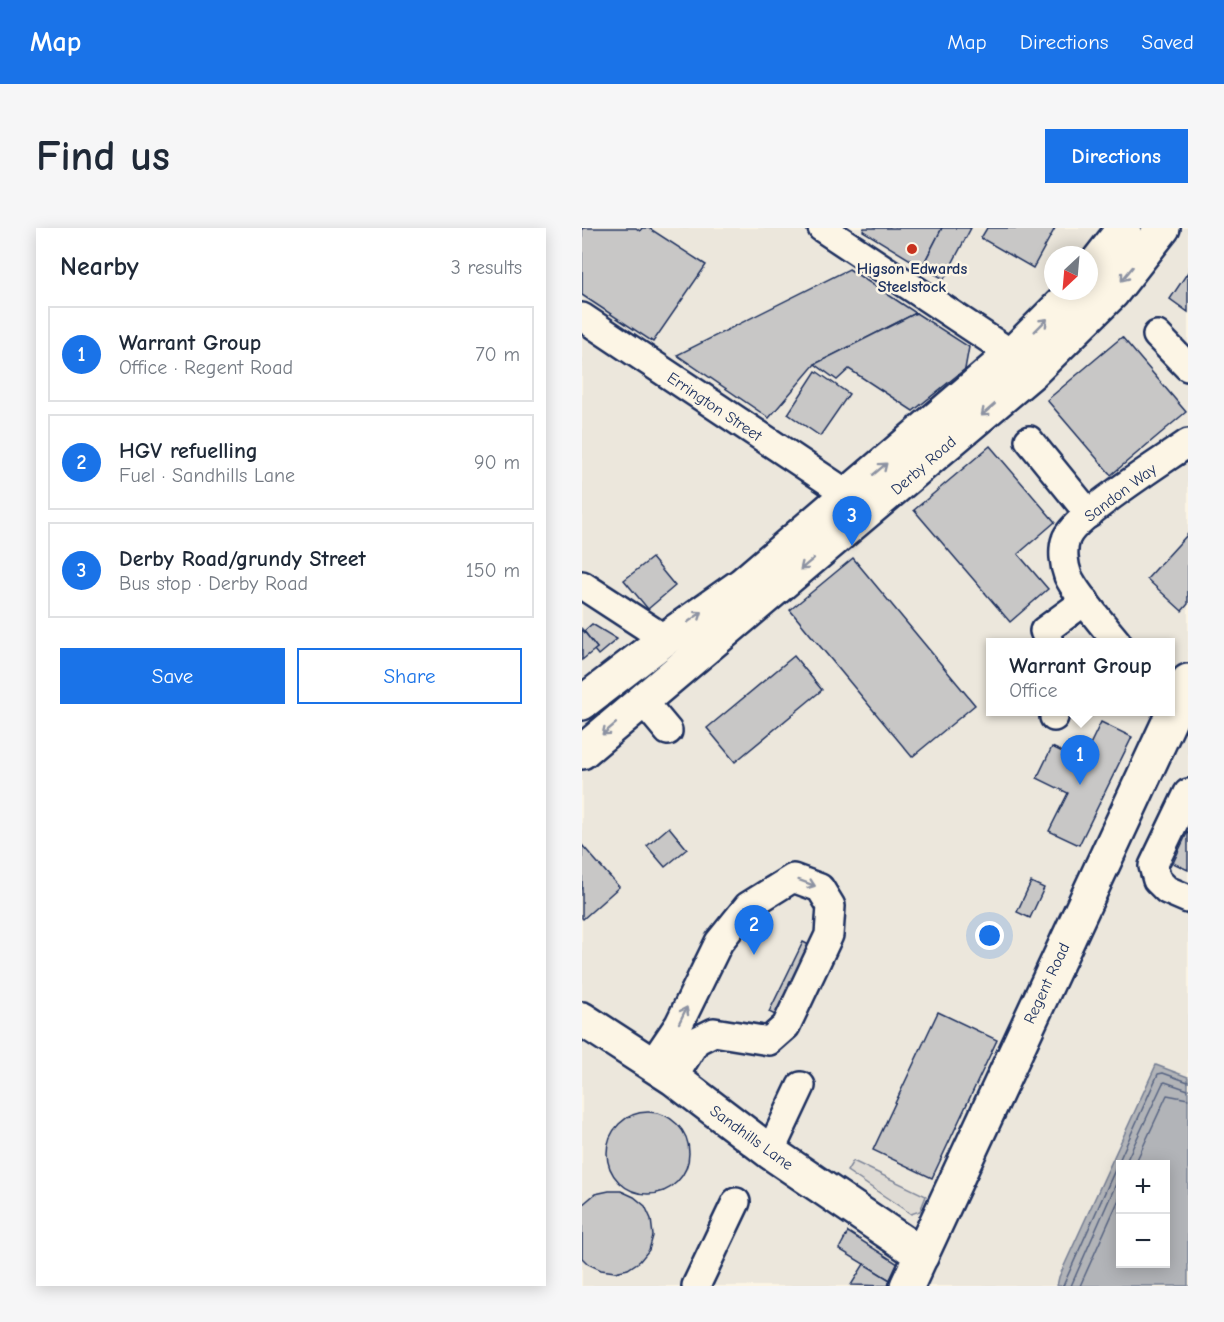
<!DOCTYPE html>
<meta charset="utf-8">
<style>
:root{--surface:#fff;--page:#f6f6f7;--text:#1f2937;--muted:#747a83;--line:#e0e1e3;--accent:#1a73e8}
body{margin:0;font-family:"Comic Neue",sans-serif;background:var(--page);color:var(--text)}
.controls{position:absolute;right:18px;bottom:18px;display:grid;overflow:hidden;border-radius:0px;box-shadow:0 3px 15px #0003}
.controls button{width:54px;height:54px;display:grid;place-items:center;padding:0;border:0;border-bottom:2px solid var(--line);background:var(--surface);color:var(--text);font:30px sans-serif}
.compass{position:absolute;left:462px;top:18px;width:54px;height:54px;border-radius:50%;background:var(--surface);box-shadow:0 3px 15px #0003;rotate:206deg}
.you{position:absolute;left:408px;top:708px;width:21px;height:21px;margin:-15px;border:4px solid #fff;border-radius:50%;background:#1a73e8;box-shadow:0 0 0 9px #1a73e833}
.badge{display:grid;place-items:center;width:39px;height:39px;border-radius:50%;background:var(--accent);color:#fff;font-size:20px;font-weight:700}
.pin{position:absolute;translate:-50% -50px;filter:drop-shadow(0 2px 3px #0008)}
.pin::after{content:'';position:absolute;top:32px;width:21px;height:18px;background:inherit;clip-path:polygon(0 0,100% 0,50% 100%)}
.popup{position:absolute;left:404px;top:410px;width:189px;height:78px;box-sizing:border-box;display:grid;place-content:center;border-radius:0px;background:var(--surface);filter:drop-shadow(0 2px 4px #0005);font-size:20px;white-space:nowrap;color:var(--muted)}
.popup b{font-size:22px;color:var(--text)}
.popup::after{content:'';position:absolute;left:50%;top:100%;margin-left:-12px;border:12px solid transparent;border-top-color:var(--surface)}
.list{margin:0;padding:0;list-style:none}
h2{display:flex;justify-content:space-between;align-items:center;height:78px;margin:0;padding:0 24px;font-size:26px}
h2 small{font-size:20px;font-weight:400;color:var(--muted)}
.list li{display:grid;grid-template-columns:39px 1fr auto;gap:18px;align-items:center;box-sizing:border-box;height:96px;margin:0 12px 12px;padding:0 12px;border:2px solid var(--line);border-radius:0px}
.list b{display:block;font-size:22px;white-space:nowrap}
.list p{margin:0;font-size:20px;white-space:nowrap;color:var(--muted)}
.list em{font-size:20px;font-style:normal;color:var(--muted)}
.actions{display:flex;gap:12px;padding:18px 24px}
.actions a{flex:1;padding:14px 0;border:2px solid var(--accent);border-radius:0px;text-align:center;font-size:21px;color:var(--accent)}
.actions .main{background:var(--accent);color:#fff}
.map{position:relative;flex:none;width:606px;height:1058px;overflow:hidden;border-radius:0px}
header{display:flex;align-items:center;gap:36px;box-sizing:border-box;height:84px;padding:0 30px;background:var(--accent);color:#fff}
header strong{font-size:28px}
nav{display:flex;gap:33px;margin-inline-start:auto;font-size:21px}
.intro{display:flex;align-items:center;justify-content:space-between;box-sizing:border-box;height:144px;padding:0 36px}
h1{margin:0;font-size:42px}
.button{padding:15px 27px;border-radius:0px;background:var(--accent);color:#fff;font-size:21px;font-weight:700}
main{display:flex;gap:36px;padding:0 36px}
aside{flex:1;background:var(--surface);border-radius:0px;box-shadow:0 3px 15px #0003}
.map>svg:first-child{display:block}
</style>
<header>
<strong>Map</strong>
<nav><a>Map</a><a>Directions</a><a>Saved</a></nav>
</header>
<div class="intro"><h1>Find us</h1><a class="button">Directions</a></div>
<main>
<aside>
<h2>Nearby<small>3 results</small></h2>
<ul class="list">
<li><span class="badge">1</span><div><b>Warrant Group</b><p>Office · Regent Road</p></div><em>70 m</em></li>
<li><span class="badge">2</span><div><b>HGV refuelling</b><p>Fuel · Sandhills Lane</p></div><em>90 m</em></li>
<li><span class="badge">3</span><div><b>Derby Road/grundy Street</b><p>Bus stop · Derby Road</p></div><em>150 m</em></li>
</ul>
<div class="actions"><a class="main">Save</a><a>Share</a></div>
</aside>
<div class="map">
<svg width="606" height="1058" viewBox="0 0 606 1058">
<rect width="100%" height="100%" fill="#fcf5e5"/>
<filter id="ink" filterUnits="userSpaceOnUse"><feTurbulence type="fractalNoise" baseFrequency=".0167" numOctaves="2"/><feDisplacementMap in="SourceGraphic" scale="12" xChannelSelector="R" yChannelSelector="G"/><feConvolveMatrix kernelMatrix="1 2 1 2 8 2 1 2 1" color-interpolation-filters="sRGB"/></filter>
<g filter="url(#ink)">
<path fill="#ece7dc" fill-rule="evenodd" d="M0 0H606V1058H0ZM471 27H507V63H471ZM408 414H588V484H408ZM538 936H584V1036H538Z"/>
<path fill="#dfdbd4" stroke="#7d8599" stroke-width="1.5" d="M271 933 344 968 338 983 329 986 265 943Z"/>
<path fill="#b2b4b8" stroke="#767f94" stroke-width="1.5" fill-rule="evenodd" d="M574 837 606 849V1058H475L477 1049ZM538 936H584V1036H538Z"/>
<g fill="none" stroke-linecap="round" stroke-linejoin="round">
<g stroke="#576482" stroke-width="1.5">
<path d="M543 936 581 855 583 854 606 862"/>
<path d="M553 936 585 867 606 871"/>
<path d="M481 1058 576 846 581 845 606 854"/>
<path d="M489 1058 538 947"/>
<path d="M498 1058 538 969"/>
</g>
</g>
<g fill="#c8c7c6" stroke="#1b2f5e" stroke-width="1.5">
<path d="M0 0H54L58 3 60 0H67L124 37 71 114 0 67Z"/>
<path d="M282 0H360L340 39 281 3Z"/>
<path d="M360 0H389L362 51 340 39Z"/>
<path d="M405 0H473L451 40 399 10Z"/>
<path d="M267 41 334 85 233 136 187 190 95 127Z"/>
<path d="M606 44V84L588 71Z"/>
<path d="M334 85 387 119 383 141 331 183 267 141 255 152 233 136Z"/>
<path d="M540 109 604 184 529 247 465 172Z"/>
<path d="M234 143 267 166 238 208 206 186Z"/>
<path d="M408 218 473 294 436 326 466 361 428 394 332 282Z"/>
<path d="M606 306V376L600 383 565 351Z"/>
<path d="M70 330 93 358 66 381 42 352Z"/>
<path d="M271 330 393 477 330 529 208 382Z"/>
<path d="M10 396 35 411 16 427 12 422 15 420 2 403Z"/>
<path d="M0 401 15 420 0 432Z"/>
<path d="M212 428 240 462 153 534 125 500Z"/>
<path d="M519 494 550 509 497 617 467 603 486 565 455 550 470 519 500 533Z"/>
<path d="M87 599 105 621 83 639 65 618Z"/>
<path d="M606 603V642L591 635Z"/>
<path d="M0 617 37 659 1 691 0 690Z"/>
<path d="M449 654 462 660 448 690 435 684Z"/>
<path d="M221 714 235 721 201 791 187 784Z"/>
<path d="M356 784 415 812 350 950 291 922Z"/>
<circle cx="66" cy="925" r="41"/>
<path d="M27 963H39L52 969 63 978 69 991 71 1008 67 1022 58 1033 46 1041 33 1044 19 1042 6 1036 0 1030V977L13 966Z"/>
<path d="M266 1004 316 1036 308 1052 257 1021Z"/>
<path d="M282 1036 308 1052 306 1058 269 1057Z"/>
</g>
<g fill="none" stroke-linecap="round" stroke-linejoin="round">
<defs>
<g id="minor">
<path d="M240 0 430 126"/>
<path d="M0 89 267 267"/>
<path d="M575 107 606 139"/>
<path d="M447 212 507 286"/>
<path d="M0 357 83 411"/>
<path d="M467 414 462 403 503 373"/>
<path d="M535 414C522 398 494 366 486 348 482 337 480 322 484 311 491 289 582 232 606 215"/>
<path d="M61 473 86 503"/>
<path d="M472 489V484"/>
<path d="M606 565 571 638 575 652 585 662 606 671"/>
<path d="M70 836 97 796 137 714 166 678 211 650 238 660 249 678 247 707 204 798 187 813 132 804 114 813 91 850"/>
<path d="M188 924 219 858"/>
<path d="M114 1058 154 974"/>
</g>
<g id="major">
<path d="M0 791 91 850 188 924 340 1027"/>
<path d="M325 1058 606 453"/>
</g>
<g id="highway">
<path d="M507 45 542 0"/>
<path d="M0 475 83 411 161 356 430 126 493 63"/>
<path d="M0 524 450 144 530 65 581 0"/>
</g>
</defs>
<use href="#minor" stroke="#1b2f5e" stroke-width="32"/>
<use href="#major" stroke="#1b2f5e" stroke-width="38"/>
<use href="#highway" stroke="#1b2f5e" stroke-width="38"/>
<use href="#minor" stroke="#fcf5e5" stroke-width="27"/>
<use href="#major" stroke="#fcf5e5" stroke-width="33"/>
<use href="#highway" stroke="#fcf5e5" stroke-width="33"/>
</g>
<defs><path id="oneway-shaft" d="M-6 0H5M1.5-3L5.5 0L1.5 3" fill="none" stroke-width="1.6" stroke-linecap="round" stroke-linejoin="round" transform="scale(1.5)"/></defs>
<g stroke="#8c92a2">
<use href="#oneway-shaft" transform="translate(545 46) rotate(129)"/>
<use href="#oneway-shaft" transform="translate(459 97) rotate(-45)"/>
<use href="#oneway-shaft" transform="translate(406 182) rotate(139)"/>
<use href="#oneway-shaft" transform="translate(298 241) rotate(-40)"/>
<use href="#oneway-shaft" transform="translate(225 336) rotate(140)"/>
<use href="#oneway-shaft" transform="translate(113 389) rotate(-35)"/>
<use href="#oneway-shaft" transform="translate(27 501) rotate(140)"/>
<use href="#oneway-shaft" transform="translate(225 655) rotate(20)"/>
<use href="#oneway-shaft" transform="translate(101 787) rotate(-64)"/>
</g>
</g>
<circle fill="#c8321e" stroke="#fcf5e5" stroke-width="2" cx="330" cy="21" r="6"/>
<g text-anchor="middle" stroke-width="5" stroke-linejoin="round" paint-order="stroke">
<g font-size="16" font-weight="bold" fill="#1b2f5e" stroke="#fcf5e5">
<text x="330" y="46">Higson Edwards<tspan x="330" dy="18">Steelstock</tspan></text>
</g>
<g font-size="16" fill="#1b2f5e" stroke="#fcf5e5">
<text transform="translate(133 178) rotate(34)" y="6">Errington Street</text>
<text transform="translate(341 237) rotate(-41)" y="6">Derby Road</text>
<text transform="translate(538 264) rotate(-37)" y="6">Sandon Way</text>
<text transform="translate(464 755) rotate(-65)" y="6">Regent Road</text>
<text transform="translate(170 909) rotate(36)" y="6">Sandhills Lane</text>
</g>
</g>
</svg>
<div class="controls">
<button>+</button>
<button>−</button>
</div>
<svg class="compass" viewBox="-18 -18 36 36"><path d="M0-13l5 13h-10z" fill="#e53935"/><path d="M0 13l5-13h-10z" fill="#747a83"/></svg>
<div class="you"></div>
<div class="pin badge" style="left:498px;top:557px">1</div>
<div class="popup"><b>Warrant Group</b>Office</div>
<div class="pin badge" style="left:172px;top:727px">2</div>
<div class="pin badge" style="left:270px;top:318px">3</div>
</div>
</main>
